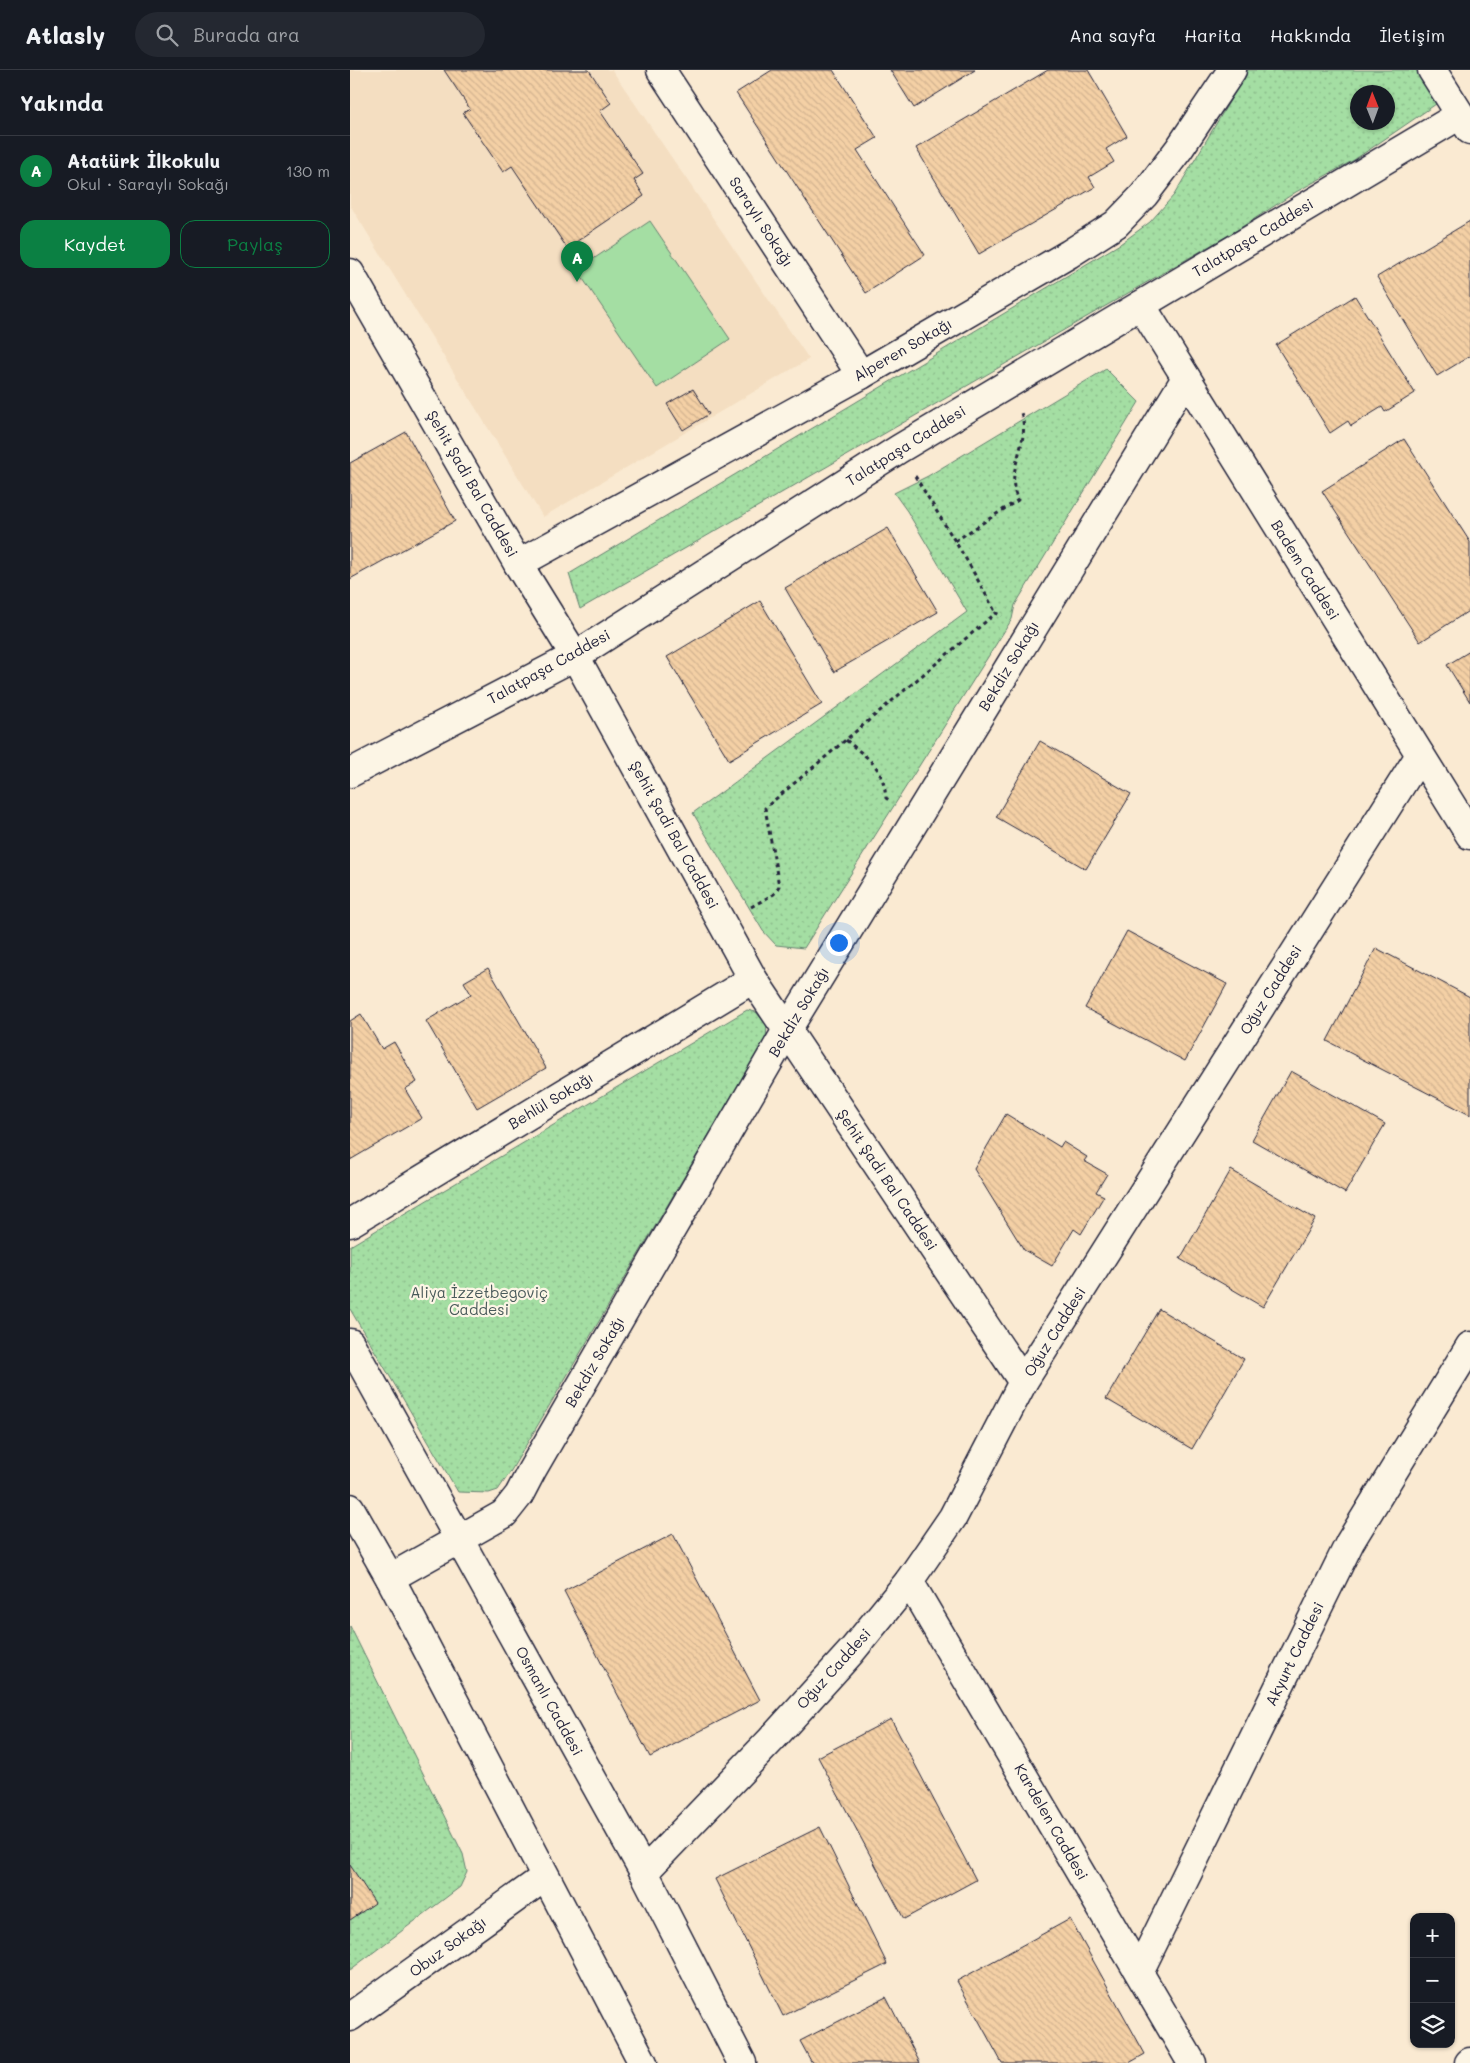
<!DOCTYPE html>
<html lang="tr">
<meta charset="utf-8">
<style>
:root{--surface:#171b24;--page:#242831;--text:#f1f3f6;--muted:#9ea1a6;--line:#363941;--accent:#0b8043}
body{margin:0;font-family:Mali,sans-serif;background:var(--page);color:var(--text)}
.controls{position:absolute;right:15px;bottom:15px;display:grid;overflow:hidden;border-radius:10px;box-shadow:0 1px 4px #0004}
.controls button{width:45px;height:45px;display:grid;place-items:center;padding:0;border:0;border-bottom:1px solid var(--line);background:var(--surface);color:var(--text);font:25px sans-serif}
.compass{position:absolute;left:1000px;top:15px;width:45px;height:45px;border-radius:50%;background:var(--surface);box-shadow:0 1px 4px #0004;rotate:359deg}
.you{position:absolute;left:488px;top:872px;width:18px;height:18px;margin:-12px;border:4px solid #fff;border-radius:50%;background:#1a73e8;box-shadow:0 0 0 8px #1a73e833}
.badge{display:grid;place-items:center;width:32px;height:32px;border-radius:50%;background:var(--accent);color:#fff;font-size:16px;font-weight:700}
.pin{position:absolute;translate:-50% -41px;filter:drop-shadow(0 1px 2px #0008)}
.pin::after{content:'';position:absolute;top:26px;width:18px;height:15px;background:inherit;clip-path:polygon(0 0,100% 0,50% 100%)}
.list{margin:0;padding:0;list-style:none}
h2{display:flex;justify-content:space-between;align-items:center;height:65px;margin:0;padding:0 20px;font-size:21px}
h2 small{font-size:16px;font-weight:400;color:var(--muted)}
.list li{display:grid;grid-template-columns:32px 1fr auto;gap:15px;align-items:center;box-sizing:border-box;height:70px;padding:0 20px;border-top:1px solid var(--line)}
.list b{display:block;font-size:19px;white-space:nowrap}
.list p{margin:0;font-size:16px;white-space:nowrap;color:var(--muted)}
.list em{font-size:16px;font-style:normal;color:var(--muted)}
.actions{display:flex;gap:10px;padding:15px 20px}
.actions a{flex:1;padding:11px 0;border:1px solid var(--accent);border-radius:15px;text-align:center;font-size:18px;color:var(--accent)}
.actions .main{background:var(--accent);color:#fff}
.icon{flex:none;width:28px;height:28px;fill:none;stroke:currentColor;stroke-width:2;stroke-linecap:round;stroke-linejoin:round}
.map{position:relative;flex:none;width:1120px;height:1993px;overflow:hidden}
header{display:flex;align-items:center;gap:30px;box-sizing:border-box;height:70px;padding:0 25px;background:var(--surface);border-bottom:1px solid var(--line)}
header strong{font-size:24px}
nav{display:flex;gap:28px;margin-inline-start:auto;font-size:18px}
.search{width:350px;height:45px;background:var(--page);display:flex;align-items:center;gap:12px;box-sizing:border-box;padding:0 18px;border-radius:28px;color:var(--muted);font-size:19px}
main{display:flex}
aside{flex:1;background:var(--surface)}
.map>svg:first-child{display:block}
</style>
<header>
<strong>Atlasly</strong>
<div class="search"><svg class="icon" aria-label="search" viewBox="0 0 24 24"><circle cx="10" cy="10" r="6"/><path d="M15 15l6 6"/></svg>Burada ara</div>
<nav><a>Ana sayfa</a><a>Harita</a><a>Hakkında</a><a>İletişim</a></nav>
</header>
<main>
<aside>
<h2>Yakında<small></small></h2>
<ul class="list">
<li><span class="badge">A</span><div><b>Atatürk İlkokulu</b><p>Okul · Saraylı Sokağı</p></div><em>130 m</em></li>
</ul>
<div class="actions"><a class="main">Kaydet</a><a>Paylaş</a></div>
</aside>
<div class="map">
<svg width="1120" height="1993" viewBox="0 0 1120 1993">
<defs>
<pattern id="park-dots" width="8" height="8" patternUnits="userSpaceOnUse" patternTransform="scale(1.25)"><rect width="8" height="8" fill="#a4dea3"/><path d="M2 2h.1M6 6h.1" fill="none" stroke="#8dbe8d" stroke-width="1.8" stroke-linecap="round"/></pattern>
<pattern id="building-back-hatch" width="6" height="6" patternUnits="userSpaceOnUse" patternTransform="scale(1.25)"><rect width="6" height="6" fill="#f4d0a5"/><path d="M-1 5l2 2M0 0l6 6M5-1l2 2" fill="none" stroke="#d1b28f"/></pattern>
</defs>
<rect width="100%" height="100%" fill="#faead2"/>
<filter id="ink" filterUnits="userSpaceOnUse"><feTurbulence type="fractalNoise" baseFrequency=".02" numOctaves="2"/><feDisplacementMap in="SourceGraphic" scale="10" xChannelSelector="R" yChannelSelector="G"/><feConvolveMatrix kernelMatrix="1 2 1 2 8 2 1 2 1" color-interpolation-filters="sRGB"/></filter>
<g filter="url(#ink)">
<path fill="#f4dec1" d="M0 0H262L459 289 193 447 0 135Z"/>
<path fill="#a4dea3" stroke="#63806f" d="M300 151 380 269 307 318 227 200Z"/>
<g fill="url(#park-dots)" stroke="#63806f" fill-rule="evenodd">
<path d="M898 0H1068L1089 32 1004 90 946 122 884 162 230 539 219 504 770 174 800 152 824 125ZM1008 22H1038V52H1008Z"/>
<path d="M756 299 789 332 665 535 662 549 454 878 426 875 413 861 343 743 617 542 557 441 544 423 578 406Z"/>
<path d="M397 940 406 942 417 955 416 968 159 1404 148 1420 139 1423 108 1422 0 1239V1176Z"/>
<path d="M0 1556 113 1784 117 1802 110 1817 0 1900Z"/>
</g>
<g fill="url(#building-back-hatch)" stroke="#22223b">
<path d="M94 0H239L261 33 250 41 293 104 284 110 294 126 217 178 162 96 153 102 113 43 120 39Z"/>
<path d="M422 0H483L527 68 507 80 575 185 516 223 386 23Z"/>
<path d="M540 0H625L564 38Z"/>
<path d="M698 0H738L777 66 756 79 764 92 739 107 745 117 629 184 566 78Z"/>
<path d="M1120 151V286L1087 306 1027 207Z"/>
<path d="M1005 226 1065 323 1035 342 1032 337 1001 356 998 351 980 363 926 275Z"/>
<path d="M343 319 359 344 333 360 317 334Z"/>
<path d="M56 362 105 451 0 509V393Z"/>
<path d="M1054 369 1120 472V540L1070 572 972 421Z"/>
<path d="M538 458 588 542 484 602 435 518Z"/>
<path d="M410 531 472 634 379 690 317 587Z"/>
<path d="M1120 581V632L1097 595Z"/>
<path d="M690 671 781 724 736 799 646 747Z"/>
<path d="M777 861 877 914 835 991 735 938Z"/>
<path d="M1026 878 1120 927V1045L977 971Z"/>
<path d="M138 898 196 998 127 1038 76 951 121 924 114 912Z"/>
<path d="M11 944 32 979 44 972 67 1012 55 1019 72 1048 0 1090V951Z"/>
<path d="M941 1001 1035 1054 995 1123 902 1070Z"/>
<path d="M656 1044 710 1077 713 1072 737 1087 734 1091 757 1104 746 1122 754 1126 731 1164 724 1159 702 1196 674 1180 624 1099Z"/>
<path d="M881 1100 965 1149 913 1237 830 1189Z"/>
<path d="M809 1239 894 1289 842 1379 756 1329Z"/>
<path d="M323 1464 410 1630 300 1687 214 1521Z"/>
<path d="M541 1649 626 1810 554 1849 468 1687Z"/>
<path d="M470 1757 537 1894 433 1946 365 1809Z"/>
<path d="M0 1795 25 1833 0 1850Z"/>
<path d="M720 1849 795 1984 779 1993H652L607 1911Z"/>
<path d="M536 1927 570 1993H462L450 1971Z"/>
</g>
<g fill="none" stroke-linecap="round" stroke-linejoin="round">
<defs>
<g id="street">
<path d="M311 0 511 305"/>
<path d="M168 494 511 305 719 184 766 154 794 125 829 79 882 0"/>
<path d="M0 1153 403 909"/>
<path d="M40 1508 154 1444 169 1425 182 1400 437 960 836 308"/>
<path d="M0 1947 195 1807"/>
<path d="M1119 1993 1120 1992"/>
</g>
<g id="secondary">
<path d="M1082 0 1120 60"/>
<path d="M0 203 168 494 225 586 403 909 673 1312"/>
<path d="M791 235 1120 765"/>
<path d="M0 703 225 586 549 379 1110 45"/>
<path d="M0 1273 294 1802 392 1993"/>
<path d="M0 1438 40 1508 293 1993"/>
<path d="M559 1511 842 1993"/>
<path d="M294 1802 421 1670 501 1582 559 1511 603 1447 673 1312 1070 685"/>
<path d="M789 1902 1000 1472 1120 1276"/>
</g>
</defs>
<use href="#street" stroke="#22223b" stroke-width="31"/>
<use href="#secondary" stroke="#22223b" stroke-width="31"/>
<g stroke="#22223b" stroke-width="3" stroke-dasharray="4 4" stroke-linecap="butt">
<path d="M565 406 619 494 646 543"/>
<path d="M605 471 668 430C653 401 682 373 671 343"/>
<path d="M496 670C519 690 533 695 536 728L540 731"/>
<path d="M401 837 424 824 429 816 415 738 646 543 652 546"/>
</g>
<use href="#street" stroke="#fcf5e5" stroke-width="28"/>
<use href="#secondary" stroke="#fcf5e5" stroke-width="28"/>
</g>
</g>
<g text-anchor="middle" stroke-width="4.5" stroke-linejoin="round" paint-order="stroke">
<g font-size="15" fill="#22223b" stroke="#fcf5e5">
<text transform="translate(411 152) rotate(57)" y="5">Saraylı Sokağı</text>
<text transform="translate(903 168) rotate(-31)" y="5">Talatpaşa Caddesi</text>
<text transform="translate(553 280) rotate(-30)" y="5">Alperen Sokağı</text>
<text transform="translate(556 376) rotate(-32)" y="5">Talatpaşa Caddesi</text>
<text transform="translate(122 414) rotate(60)" y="5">Şehit Şadi Bal Caddesi</text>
<text transform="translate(955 500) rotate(58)" y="5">Badem Caddesi</text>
<text transform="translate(659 596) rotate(-59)" y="5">Bekdiz Sokağı</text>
<text transform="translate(199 597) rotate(-29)" y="5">Talatpaşa Caddesi</text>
<text transform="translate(324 765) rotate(61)" y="5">Şehit Şadi Bal Caddesi</text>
<text transform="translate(921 920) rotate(-58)" y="5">Oğuz Caddesi</text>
<text transform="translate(449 942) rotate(-59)" y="5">Bekdiz Sokağı</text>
<text transform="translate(201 1031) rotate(-31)" y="5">Behlül Sokağı</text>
<text transform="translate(537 1110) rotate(56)" y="5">Şehit Şadi Bal Caddesi</text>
<text transform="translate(705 1262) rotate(-58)" y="5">Oğuz Caddesi</text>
<text transform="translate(245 1292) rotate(-60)" y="5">Bekdiz Sokağı</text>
<text transform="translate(945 1584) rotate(-64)" y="5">Akyurt Caddesi</text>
<text transform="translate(484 1599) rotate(-48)" y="5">Oğuz Caddesi</text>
<text transform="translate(199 1631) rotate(61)" y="5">Osmanlı Caddesi</text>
<text transform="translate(701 1752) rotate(60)" y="5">Kardelen Caddesi</text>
<text transform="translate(98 1877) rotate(-36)" y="5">Obuz Sokağı</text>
</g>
<g font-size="15" fill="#495a5a" stroke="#fcf5e5">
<text x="129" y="1228">Aliya İzzetbegoviç<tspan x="129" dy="17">Caddesi</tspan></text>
</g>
</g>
</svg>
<div class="controls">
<button>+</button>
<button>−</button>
<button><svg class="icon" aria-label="layers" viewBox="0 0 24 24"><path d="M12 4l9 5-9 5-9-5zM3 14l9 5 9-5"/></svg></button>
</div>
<svg class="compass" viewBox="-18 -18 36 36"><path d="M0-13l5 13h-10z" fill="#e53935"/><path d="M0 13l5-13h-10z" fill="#9ea1a6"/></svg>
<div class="you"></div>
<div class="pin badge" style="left:227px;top:212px">A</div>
</div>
</main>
